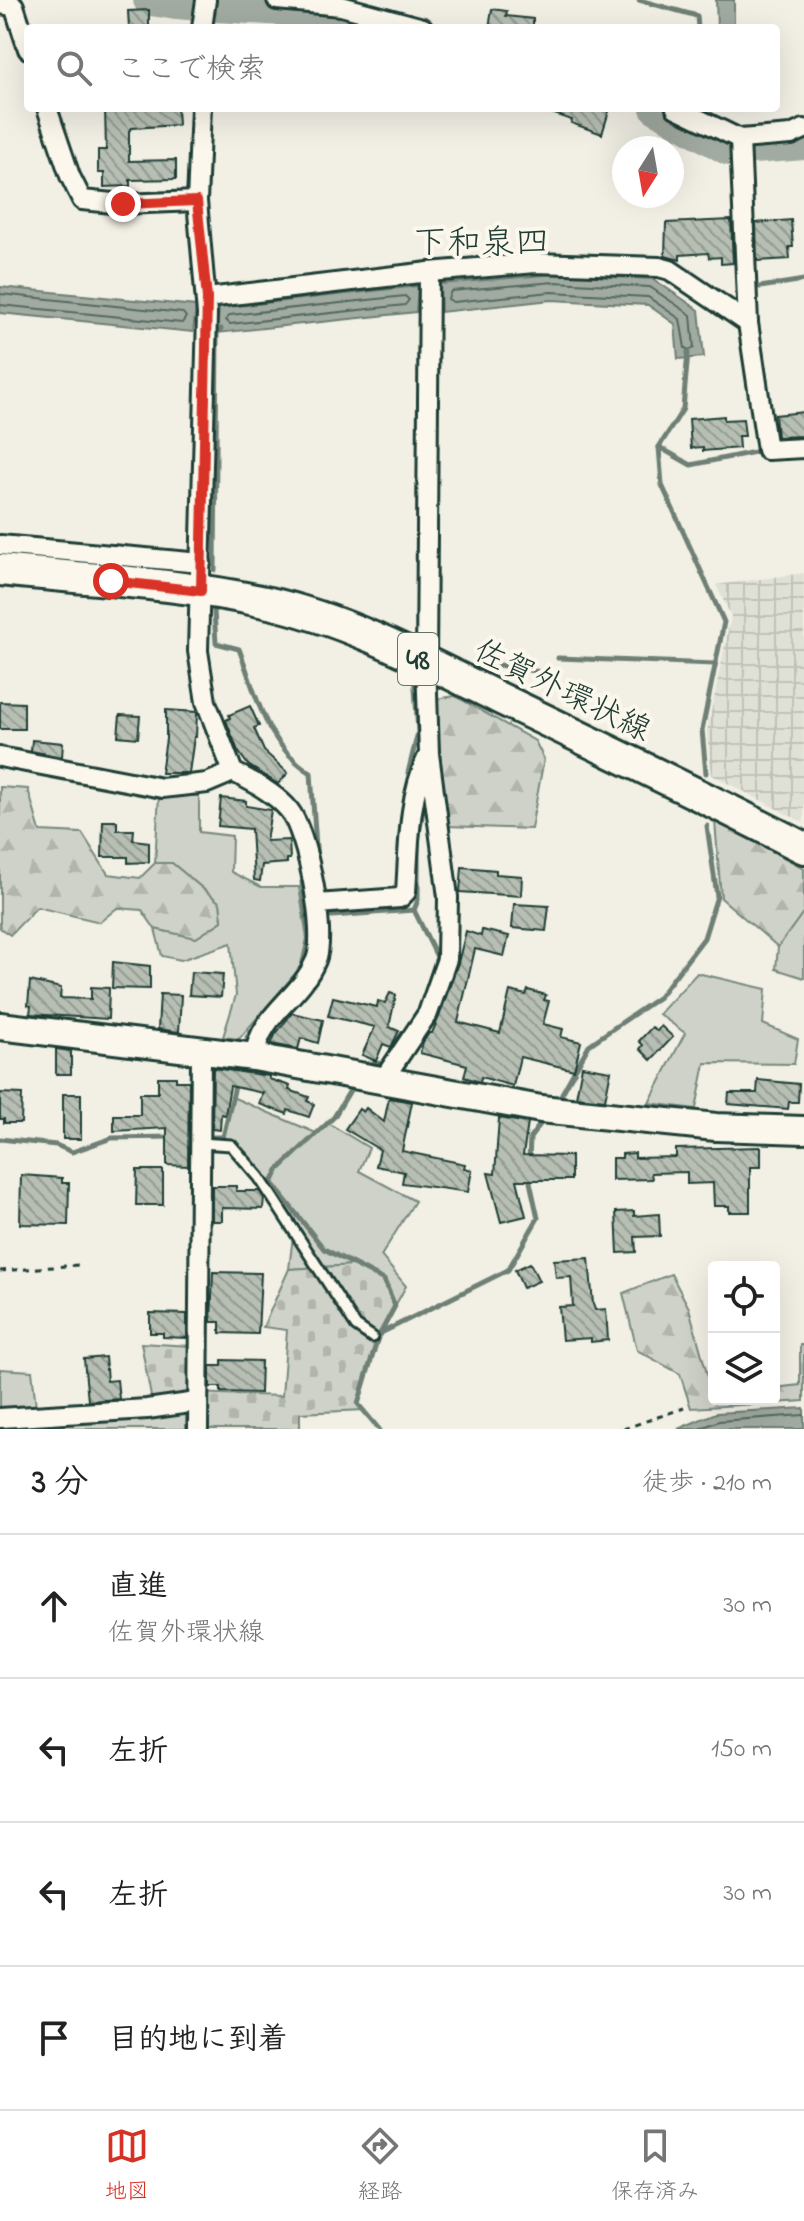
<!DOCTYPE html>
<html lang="ja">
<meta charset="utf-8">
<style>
:root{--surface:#fff;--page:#f6f6f6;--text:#222;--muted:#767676;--line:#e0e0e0;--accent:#d93025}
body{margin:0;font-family:"Indie Flower","Klee One",sans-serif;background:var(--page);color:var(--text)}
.controls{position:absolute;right:24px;bottom:24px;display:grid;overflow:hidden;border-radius:8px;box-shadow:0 8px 32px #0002}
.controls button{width:72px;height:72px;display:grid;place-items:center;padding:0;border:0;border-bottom:2px solid var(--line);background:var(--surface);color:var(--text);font:40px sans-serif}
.compass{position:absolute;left:612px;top:136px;width:72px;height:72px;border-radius:50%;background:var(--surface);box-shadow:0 8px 32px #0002;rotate:191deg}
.stop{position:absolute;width:24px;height:24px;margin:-18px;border:6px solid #d93025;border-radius:50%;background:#fff}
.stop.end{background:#d93025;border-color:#fff;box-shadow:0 2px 8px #0008}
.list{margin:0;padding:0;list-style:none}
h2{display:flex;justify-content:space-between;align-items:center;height:104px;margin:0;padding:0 32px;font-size:34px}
h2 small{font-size:26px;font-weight:400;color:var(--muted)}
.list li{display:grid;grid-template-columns:52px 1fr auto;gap:24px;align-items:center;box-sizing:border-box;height:144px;padding:0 32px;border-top:2px solid var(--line)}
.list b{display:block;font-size:30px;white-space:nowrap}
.list p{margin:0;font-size:26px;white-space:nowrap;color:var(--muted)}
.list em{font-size:26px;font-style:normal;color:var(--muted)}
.icon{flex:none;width:44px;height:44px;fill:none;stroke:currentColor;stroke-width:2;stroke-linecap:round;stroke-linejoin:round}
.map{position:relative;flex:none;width:804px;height:1429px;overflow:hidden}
.search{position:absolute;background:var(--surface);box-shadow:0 8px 32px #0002;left:24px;right:24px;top:24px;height:88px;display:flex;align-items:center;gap:20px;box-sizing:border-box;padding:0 28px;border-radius:8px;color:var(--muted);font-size:30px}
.sheet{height:680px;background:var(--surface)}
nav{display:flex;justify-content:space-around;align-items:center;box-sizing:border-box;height:112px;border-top:2px solid var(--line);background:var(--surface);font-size:22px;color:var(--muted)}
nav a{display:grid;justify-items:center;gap:4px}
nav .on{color:var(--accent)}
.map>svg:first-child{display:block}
</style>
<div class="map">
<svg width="804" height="1429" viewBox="0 0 804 1429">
<defs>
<pattern id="industrial-grid" width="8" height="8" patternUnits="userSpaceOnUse" patternTransform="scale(2)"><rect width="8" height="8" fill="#e0e1d6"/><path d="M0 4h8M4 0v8" fill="none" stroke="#c0c2b8"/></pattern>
<pattern id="forest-firs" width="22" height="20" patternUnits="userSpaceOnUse" patternTransform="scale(2)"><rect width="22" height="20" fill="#cfd2c8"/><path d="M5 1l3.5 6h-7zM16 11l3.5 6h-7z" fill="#b1b5ac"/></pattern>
<pattern id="cemetery-stones" width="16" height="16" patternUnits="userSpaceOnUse" patternTransform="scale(2)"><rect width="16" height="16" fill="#cfd2c8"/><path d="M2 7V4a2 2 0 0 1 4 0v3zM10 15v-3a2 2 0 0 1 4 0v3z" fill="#b1b5ac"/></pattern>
<pattern id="building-back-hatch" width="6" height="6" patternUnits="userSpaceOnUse" patternTransform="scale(2)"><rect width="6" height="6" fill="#b7beb3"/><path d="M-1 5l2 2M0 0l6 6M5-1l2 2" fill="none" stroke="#949c92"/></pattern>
</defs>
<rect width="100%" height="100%" fill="#f2f0e5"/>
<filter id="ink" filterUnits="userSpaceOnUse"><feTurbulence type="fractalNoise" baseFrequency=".0125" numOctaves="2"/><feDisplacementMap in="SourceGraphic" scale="16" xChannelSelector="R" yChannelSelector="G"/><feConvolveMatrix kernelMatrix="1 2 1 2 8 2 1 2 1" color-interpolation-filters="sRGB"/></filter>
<g filter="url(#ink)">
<path fill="url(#industrial-grid)" d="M804 573V823L712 775 707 731 731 616 716 585Z"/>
<g fill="#cfd2c8" stroke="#77887e" stroke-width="2">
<path d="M159 795 199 796V832L232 836 231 872 261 887H299L307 939 300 968 239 1039 223 1037 236 995 231 943 181 960 162 956 155 929 196 938 222 921 220 903 172 863H155Z"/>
<path d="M804 911V978L776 969 778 947Z"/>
<path d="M697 973 766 989 763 1024 798 1039 794 1064 705 1063 696 1109 649 1103 685 1033 659 1014Z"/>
<path d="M232 1097 316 1133 328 1123 369 1148 359 1171 415 1201 381 1256 406 1286 395 1306 384 1280 355 1265 289 1269 295 1219 234 1141 223 1137Z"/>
<path d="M0 1369 32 1371 36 1407 0 1410Z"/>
<path d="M186 1413V1429H0V1426Z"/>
</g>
<g fill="url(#forest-firs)" stroke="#77887e" stroke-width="2">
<path d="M455 696 535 741 544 759 531 829 447 826 435 699Z"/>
<path d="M0 787 28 789 40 831 82 833 108 874 140 878 155 863H172L220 903 222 921 196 938 155 929 142 910 117 908 100 922 37 907 10 935 0 928Z"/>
<path d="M715 821 804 868V911L778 947 721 898Z"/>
<path d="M671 1274 689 1308 714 1399H774V1388L800 1385V1345H804V1401L691 1408 680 1374 637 1350 623 1293Z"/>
</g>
<path fill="url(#cemetery-stones)" stroke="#77887e" stroke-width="2" d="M355 1265 384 1280 395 1306 379 1335 358 1403 364 1410 300 1413V1429H205L203 1397 152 1402 141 1343 191 1346 192 1393 282 1396 287 1330 263 1327 289 1269Z"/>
<g fill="#a2aba1" stroke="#6e7f75" stroke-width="2">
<path d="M716 0H734V28H717Z"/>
<path d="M556 274 653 279 699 310 704 357 678 359 675 324 648 305 551 300 441 312 440 284Z"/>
<path d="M418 286 416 312 217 333 219 308Z"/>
<path d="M0 287 196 306 193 332 0 313Z"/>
<path d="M804 1408V1429H678L716 1413Z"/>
</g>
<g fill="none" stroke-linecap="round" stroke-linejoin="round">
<g stroke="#536960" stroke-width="2">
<path d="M555 282 650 287 691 315 694 348 689 350 685 348 680 319 648 297 551 292 453 302 448 299 451 291Z"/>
<path d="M0 294 183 313 186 317 182 323 0 305"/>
<path d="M405 296 409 300 405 305 230 324 226 320 230 315Z"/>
<path d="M699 1429 719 1421 804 1415"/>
</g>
<g stroke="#6e7f75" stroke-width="5">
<path d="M639 0 697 16 698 28"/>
<path d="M760 287 804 280"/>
<path d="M688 352 683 409 659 447 662 485 724 622 702 730 706 773"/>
<path d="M659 447 691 465 755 452"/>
<path d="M215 570 217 333 221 329"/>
<path d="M214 611 216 643 239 649C258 699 264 742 311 773L317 862"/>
<path d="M558 658 715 664"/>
<path d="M476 661 540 672"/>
<path d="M408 773 418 732 414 673"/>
<path d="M414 910 437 957 428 985"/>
<path d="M332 916 414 910 418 900V840L426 791"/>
<path d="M302 971 309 937 302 882 307 876"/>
<path d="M247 1037 257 1025"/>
<path d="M365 1064 383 1063 395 1046"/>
<path d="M352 1087 334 1117 278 1170 272 1183 324 1249 384 1280 395 1306 380 1334"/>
<path d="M560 1097 589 1045 659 997 704 938 717 896 707 826"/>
<path d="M208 1137H223L239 1069"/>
<path d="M0 1139 56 1145 72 1152 112 1138 171 1137"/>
<path d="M529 1160 530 1138 544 1119"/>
<path d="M379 1429 358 1404 379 1334 508 1270 538 1218 528 1173"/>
</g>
<g stroke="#a2aba1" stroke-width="32">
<path d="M149 0C227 11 310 5 386 24"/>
<path d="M656 108 729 150 804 144"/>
</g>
</g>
<g fill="url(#building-back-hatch)" stroke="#1f3d34" stroke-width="2">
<path d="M492 9 507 11 506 16 533 19V28H489Z"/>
<path d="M149 10V28H129L128 11Z"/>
<path d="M105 108H177L178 125 132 128 129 131V161L176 160V179L130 180V186L104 187V173H98V150H106Z"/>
<path d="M544 108H610L602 134 571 123 572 120 543 110Z"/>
<path d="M731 220 733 263 721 264V257L709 258 708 253 680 255V260L665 256 666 223Z"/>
<path d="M791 220 793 247H789L790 259 757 261 756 223Z"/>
<path d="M804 412V436L777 437 775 415Z"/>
<path d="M724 416V420L743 419 745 436H738L739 448 703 451V447L691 448 689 419Z"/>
<path d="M0 702 24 703V729H0Z"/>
<path d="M250 706 259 726 254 728 264 751 288 773 278 784 248 765 238 751 226 720 230 718 229 715Z"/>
<path d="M166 710 197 712 196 737H194L189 773H161L166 739Z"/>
<path d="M120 715 140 716 138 738 118 736Z"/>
<path d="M32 740 63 743 62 757 31 751Z"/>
<path d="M221 798 246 801V806L271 810 266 841 289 840 290 859H287V863L262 865 260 881 254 880 251 829 218 826Z"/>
<path d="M103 821H117V830H134L133 840 149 842V862L128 863V857H102Z"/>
<path d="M462 867 496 870V874L522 876 521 896 460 892Z"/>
<path d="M514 904 549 906 546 931 512 928Z"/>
<path d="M482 930 509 936 504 956 475 949 458 1022 500 1033 510 991 526 995 528 990 546 995 544 1000 549 1001 543 1024 563 1029 561 1037 581 1042 574 1070 520 1057 513 1086 481 1077 480 1082 464 1077 467 1065 420 1053 423 1042 429 1033H432L439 1017 458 963 466 931 481 936Z"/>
<path d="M113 962 150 966V989L112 988Z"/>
<path d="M191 972 223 974 221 997 189 995Z"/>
<path d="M30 981 61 988 60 998 91 999V987L109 988 108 1019 30 1014 31 1006 28 1005Z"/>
<path d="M390 993 396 995 389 1027 399 1031 391 1047 383 1044 376 1061 362 1055 375 1027 328 1016 333 997 377 1007 378 1001 385 1003Z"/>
<path d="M160 994 181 995 179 1032 158 1029Z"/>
<path d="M292 1013 323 1020 318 1043 301 1038 298 1049 271 1044 275 1035Z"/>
<path d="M661 1026 673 1037 651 1060 640 1049 643 1045 639 1041 652 1027 657 1031Z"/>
<path d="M56 1049 71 1051V1074H56Z"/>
<path d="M582 1066 611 1071 605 1100 576 1097Z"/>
<path d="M213 1068 269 1076V1079L290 1086 289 1090 309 1097 307 1101 314 1104 309 1117 288 1110 287 1114 259 1104 263 1093 230 1086 225 1115 221 1114 220 1130 212 1129Z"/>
<path d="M158 1077H176V1081H189L188 1166 167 1165V1128L114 1131V1115H140V1093H158Z"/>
<path d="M758 1080 799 1084 798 1102H789L788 1109 728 1104 729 1093H757Z"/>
<path d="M0 1093 22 1094 21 1123H4V1119H0Z"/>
<rect x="63" y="1094" width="18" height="45"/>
<path d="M389 1098 412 1102 402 1151 465 1164 464 1168 472 1170 468 1192 402 1183 404 1172 376 1166 380 1150 345 1129 359 1109 363 1112 366 1108 384 1122Z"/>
<path d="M499 1118 528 1123 523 1155 571 1156V1180H517L526 1216 501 1222 488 1173 495 1174Z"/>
<path d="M761 1147V1167H750V1212H729V1206H714L713 1183 687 1184V1172L651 1173 652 1179 612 1180V1158H622V1154L635 1153V1158L676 1157V1149Z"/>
<path d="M137 1170H163V1205H136Z"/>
<path d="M21 1175 62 1178V1183H69L68 1225 20 1224Z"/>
<path d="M212 1186H236V1191H259L264 1198 263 1209 222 1208V1221H212Z"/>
<path d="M634 1211V1216L659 1214 660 1236 635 1237 636 1252 618 1253 616 1212Z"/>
<path d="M589 1258 593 1304 595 1310 606 1309 608 1340 591 1342V1338L562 1340 559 1307 573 1306 571 1277 556 1278 554 1260Z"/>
<path d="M530 1263 539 1281 523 1288 515 1270Z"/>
<path d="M213 1272 261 1273 258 1334 220 1333V1322H211Z"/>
<path d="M150 1313 187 1314V1338L163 1337V1333H150Z"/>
<path d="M105 1357 107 1381 117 1380 119 1399 88 1401 84 1359Z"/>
<path d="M222 1360 261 1361 260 1393 221 1392V1387H210V1366H222Z"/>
</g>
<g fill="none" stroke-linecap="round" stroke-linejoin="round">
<defs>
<path id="lane" d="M200 1143 231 1145 259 1177 356 1326 372 1337"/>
<g id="street">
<path d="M277 0 341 6 423 28"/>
<path d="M0 4 14 6 28 49"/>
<path d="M202 28 206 0"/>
<path d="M47 108 70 176 82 200 123 204 197 201"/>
<path d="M201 108 197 201 207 314 198 651 206 702 233 772C252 781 276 794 289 810 307 832 327 934 316 960 299 1000 261 1012 254 1057"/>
<path d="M676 108 740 139 791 135 804 129"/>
<path d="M740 139 748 323 767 450 804 448"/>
<path d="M207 298 429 272 536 263 659 267 670 270 748 323"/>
<path d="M0 545 201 563"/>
<path d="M0 757 162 788 207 783 233 772"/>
<path d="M317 904 400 898 406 892C409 848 408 798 427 758"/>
<path d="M383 1080 428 1013 447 959 448 897 429 754 426 662 429 272"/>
<path d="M0 1418 147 1409 197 1402"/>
<path d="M198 1429 201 1052"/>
</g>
<path id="secondary" d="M0 1026 254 1057 541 1109 716 1127 804 1130"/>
<path id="primary" d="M0 570C88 579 178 583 265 602 348 620 424 661 499 698 601 747 703 796 804 848"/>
</defs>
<use href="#lane" stroke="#1f3d34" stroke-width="15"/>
<use href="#street" stroke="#1f3d34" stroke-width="24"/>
<use href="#secondary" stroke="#1f3d34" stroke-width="32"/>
<use href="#primary" stroke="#1f3d34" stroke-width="36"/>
<g stroke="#1f3d34" stroke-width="3" stroke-dasharray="6 6" stroke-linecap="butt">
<path d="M0 1271 79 1265"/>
<path d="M623 1429 684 1408"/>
</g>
<use href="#lane" stroke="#fbf7ec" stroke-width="9"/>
<use href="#street" stroke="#fbf7ec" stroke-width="18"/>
<use href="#secondary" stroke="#fbf7ec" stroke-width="26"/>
<use href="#primary" stroke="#fbf7ec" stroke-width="30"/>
</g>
</g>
<g fill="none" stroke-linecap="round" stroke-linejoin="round" filter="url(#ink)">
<path stroke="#d93025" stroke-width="10" d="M111 581 201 591 207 298 197 201 123 204"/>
</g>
<g text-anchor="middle" stroke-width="8" stroke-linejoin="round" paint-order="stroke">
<rect fill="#fbf7ec" stroke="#61756b" stroke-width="2" x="398" y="633" width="40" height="52" rx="6"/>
<g font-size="30" font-weight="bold" fill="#1f3d34">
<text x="418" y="669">48</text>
</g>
<g font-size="32" fill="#1f3d34" stroke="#fbf7ec">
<text transform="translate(563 689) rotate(26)" y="11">佐賀外環状線</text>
</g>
<g font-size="34" fill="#1f3d34" stroke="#fbf7ec">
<text x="481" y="253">下和泉四</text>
</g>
</g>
</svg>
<div class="controls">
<button><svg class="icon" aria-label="locate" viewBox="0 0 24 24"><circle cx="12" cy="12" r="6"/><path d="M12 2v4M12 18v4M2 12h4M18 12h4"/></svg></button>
<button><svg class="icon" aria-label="layers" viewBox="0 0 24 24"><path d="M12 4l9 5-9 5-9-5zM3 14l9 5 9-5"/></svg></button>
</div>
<svg class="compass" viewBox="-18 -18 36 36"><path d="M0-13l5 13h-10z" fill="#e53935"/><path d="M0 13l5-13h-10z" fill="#767676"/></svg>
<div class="stop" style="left:111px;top:581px"></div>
<div class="stop end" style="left:123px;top:204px"></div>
<div class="search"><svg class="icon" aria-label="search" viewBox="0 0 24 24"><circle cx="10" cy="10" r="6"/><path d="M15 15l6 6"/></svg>ここで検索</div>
</div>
<section class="sheet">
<h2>3 分<small>徒歩 · 210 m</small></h2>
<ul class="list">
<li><svg class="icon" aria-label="ahead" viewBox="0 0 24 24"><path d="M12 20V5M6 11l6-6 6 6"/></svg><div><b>直進</b><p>佐賀外環状線</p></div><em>30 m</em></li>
<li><svg class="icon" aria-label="left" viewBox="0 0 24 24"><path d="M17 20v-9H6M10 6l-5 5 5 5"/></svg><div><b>左折</b></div><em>150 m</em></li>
<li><svg class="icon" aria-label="left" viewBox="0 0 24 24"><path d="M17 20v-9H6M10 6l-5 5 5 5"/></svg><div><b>左折</b></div><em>30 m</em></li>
<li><svg class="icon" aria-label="arrive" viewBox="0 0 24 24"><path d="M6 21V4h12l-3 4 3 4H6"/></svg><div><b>目的地に到着</b></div></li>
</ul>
</section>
<nav>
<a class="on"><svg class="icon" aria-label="map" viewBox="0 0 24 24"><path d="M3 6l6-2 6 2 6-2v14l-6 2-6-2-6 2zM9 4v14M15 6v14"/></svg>地図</a>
<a><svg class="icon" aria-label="directions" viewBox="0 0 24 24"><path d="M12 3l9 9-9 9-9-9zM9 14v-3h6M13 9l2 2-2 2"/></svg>経路</a>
<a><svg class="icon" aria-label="saved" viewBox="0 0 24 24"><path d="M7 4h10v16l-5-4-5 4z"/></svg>保存済み</a>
</nav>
